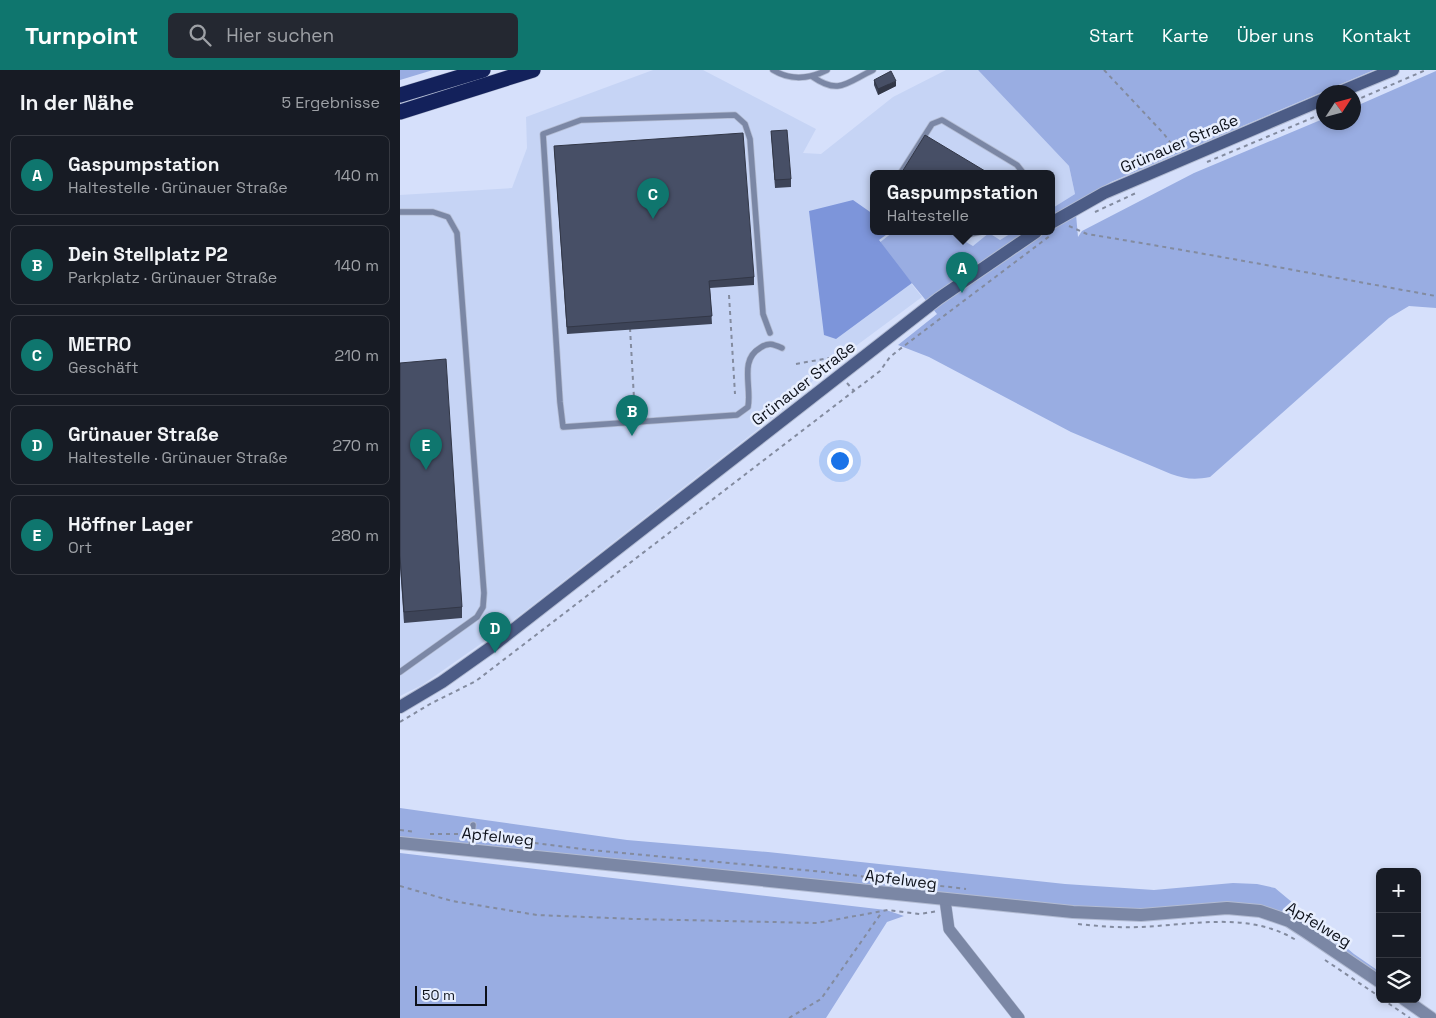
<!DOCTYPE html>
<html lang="de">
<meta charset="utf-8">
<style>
:root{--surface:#171b24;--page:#242831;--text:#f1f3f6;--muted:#9ea1a6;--line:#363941;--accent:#0f766e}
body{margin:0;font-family:"Space Grotesk",sans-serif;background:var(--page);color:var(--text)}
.controls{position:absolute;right:15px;bottom:15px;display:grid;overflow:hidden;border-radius:8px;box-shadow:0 2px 8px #0003}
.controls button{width:45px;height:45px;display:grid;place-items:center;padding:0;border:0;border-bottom:1px solid var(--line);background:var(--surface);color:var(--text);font:25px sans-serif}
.compass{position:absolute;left:916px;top:15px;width:45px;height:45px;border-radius:50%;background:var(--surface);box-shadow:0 2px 8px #0003;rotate:54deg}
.scale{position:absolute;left:15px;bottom:12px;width:72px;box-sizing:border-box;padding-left:5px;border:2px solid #0d111a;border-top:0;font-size:14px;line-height:18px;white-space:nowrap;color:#0d111a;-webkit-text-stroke:4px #e7eefe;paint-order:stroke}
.you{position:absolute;left:439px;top:390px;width:18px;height:18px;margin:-12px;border:4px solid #fff;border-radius:50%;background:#1a73e8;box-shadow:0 0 0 8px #1a73e833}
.badge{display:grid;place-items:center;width:32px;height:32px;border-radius:50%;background:var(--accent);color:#fff;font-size:16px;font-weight:700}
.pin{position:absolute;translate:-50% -41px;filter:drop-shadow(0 1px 2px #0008)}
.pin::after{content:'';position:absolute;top:26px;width:18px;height:15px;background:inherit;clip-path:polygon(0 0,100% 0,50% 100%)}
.popup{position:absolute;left:470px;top:100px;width:185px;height:65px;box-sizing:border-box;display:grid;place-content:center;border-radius:8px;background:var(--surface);filter:drop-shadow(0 1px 4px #0005);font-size:16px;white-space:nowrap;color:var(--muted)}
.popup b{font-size:19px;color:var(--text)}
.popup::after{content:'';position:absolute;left:50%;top:100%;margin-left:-10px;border:10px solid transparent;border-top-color:var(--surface)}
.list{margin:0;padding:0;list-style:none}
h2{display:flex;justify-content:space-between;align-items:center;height:65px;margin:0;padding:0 20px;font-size:21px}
h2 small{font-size:16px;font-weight:400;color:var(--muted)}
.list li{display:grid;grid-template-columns:32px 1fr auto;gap:15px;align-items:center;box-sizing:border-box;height:80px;margin:0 10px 10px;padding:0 10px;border:1px solid var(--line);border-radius:8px}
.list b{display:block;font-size:19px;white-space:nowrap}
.list p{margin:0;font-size:16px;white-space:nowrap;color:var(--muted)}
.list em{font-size:16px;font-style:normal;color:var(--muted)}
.icon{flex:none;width:28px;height:28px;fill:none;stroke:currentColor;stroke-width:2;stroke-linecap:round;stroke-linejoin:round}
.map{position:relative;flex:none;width:1036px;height:948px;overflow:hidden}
header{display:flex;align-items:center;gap:30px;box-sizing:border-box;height:70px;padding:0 25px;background:var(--accent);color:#fff}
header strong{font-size:24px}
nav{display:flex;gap:28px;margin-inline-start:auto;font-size:18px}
.search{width:350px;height:45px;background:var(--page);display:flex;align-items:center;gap:12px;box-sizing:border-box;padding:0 18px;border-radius:8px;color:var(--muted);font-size:19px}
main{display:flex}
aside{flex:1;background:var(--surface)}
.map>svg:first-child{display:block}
</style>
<header>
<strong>Turnpoint</strong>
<div class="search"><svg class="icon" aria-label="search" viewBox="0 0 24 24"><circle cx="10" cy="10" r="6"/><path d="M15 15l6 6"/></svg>Hier suchen</div>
<nav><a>Start</a><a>Karte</a><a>Über uns</a><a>Kontakt</a></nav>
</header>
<main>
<aside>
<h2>In der Nähe<small>5 Ergebnisse</small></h2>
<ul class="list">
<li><span class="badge">A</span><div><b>Gaspumpstation</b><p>Haltestelle · Grünauer Straße</p></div><em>140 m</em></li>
<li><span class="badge">B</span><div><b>Dein Stellplatz P2</b><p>Parkplatz · Grünauer Straße</p></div><em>140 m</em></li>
<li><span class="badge">C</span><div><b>METRO</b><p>Geschäft</p></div><em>210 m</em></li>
<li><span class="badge">D</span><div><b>Grünauer Straße</b><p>Haltestelle · Grünauer Straße</p></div><em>270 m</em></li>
<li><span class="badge">E</span><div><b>Höffner Lager</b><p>Ort</p></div><em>280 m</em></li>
</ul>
</aside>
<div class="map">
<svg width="1036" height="948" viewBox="0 0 1036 948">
<rect width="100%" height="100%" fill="#d6e0fb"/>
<g fill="#c6d4f5">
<path d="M253 0H303L416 59 403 83 421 84 493 27 546 0H578L669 96 675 124 651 139V104H473V162H493L479 173 522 227 422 301 394 331 102 559 22 615 0 626V125L112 118 127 78 126 47Z"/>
<path d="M549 162H613L600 170 573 176Z"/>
</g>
<g fill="#99ade2">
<path d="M0 0H33L0 10Z"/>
<path d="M578 0H974L711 112 675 133 678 167 682 161 794 103 923 49 924 52H954V37L1036 1V238L1009 236 989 248 810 407C795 410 785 409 771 404L671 362 529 287 498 275 537 244 479 173 493 162H549L573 176 589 163 600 170 613 162H651V139L675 124 669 96Z"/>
<path d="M0 738 227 770 368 782 665 814 754 820 833 813 857 814 875 818 954 884 980 902V907L873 839C840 828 810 836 776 838 749 839 722 839 694 839L0 768Z"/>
<path d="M0 783 486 840 504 846 487 852 426 948H0Z"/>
</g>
<path fill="#7d95da" d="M453 130 473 144V162H490L479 170 512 213 436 269 424 265 409 141Z"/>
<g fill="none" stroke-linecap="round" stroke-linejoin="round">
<defs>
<g id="service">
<path d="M373 0C391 11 409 9 427 0"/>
<path d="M413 7C439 25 446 13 473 0"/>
<path d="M500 104 532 54 542 50 617 95 624 104"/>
<path d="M0 142H33L48 147 57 163 84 523 83 537 77 547 0 602"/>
<path d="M567 162 571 164 580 162"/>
<path d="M370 263 363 244 350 69 345 54 335 45 181 50 143 64 160 332 163 357 337 345 348 337C352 317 339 290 360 278 368 272 373 274 382 278"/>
<path d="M71 780 73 755"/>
</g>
<path id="minor" d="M545 830 549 859 619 948"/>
<g id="tertiary">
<path d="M0 773 673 842 741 845 827 838 860 841 889 851 906 862 980 912"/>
<path d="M1004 929 1031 948"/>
</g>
<g id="secondary">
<path d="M940 22 993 0"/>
<path d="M651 153 704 123 924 29"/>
<path d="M0 637 42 612 90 578 538 229 636 162"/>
</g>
<g id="motorway">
<path d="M0 25 83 0"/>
<path d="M0 42 133 0"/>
</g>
</defs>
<use href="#service" stroke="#b2bbd2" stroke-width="7"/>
<use href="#minor" stroke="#b2bbd2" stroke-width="12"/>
<use href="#tertiary" stroke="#b2bbd2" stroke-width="14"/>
<use href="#secondary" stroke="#b2bbd2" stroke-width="14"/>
<use href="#motorway" stroke="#b2bbd2" stroke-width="16"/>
<g stroke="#838b9f" stroke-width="2" stroke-dasharray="4 4" stroke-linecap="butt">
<path d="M704 0 764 64 775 79"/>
<path d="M954 31 1026 0"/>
<path d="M807 92 924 43"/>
<path d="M695 142 736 123"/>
<path d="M669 156 687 164C804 183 920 205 1036 226"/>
<path d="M329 225 335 324"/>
<path d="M230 258 235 346"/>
<path d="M396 294 429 288 434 295"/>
<path d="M447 313 454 321"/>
<path d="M0 652 30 634 76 611 480 301 490 287 500 279 651 165"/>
<path d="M0 760 15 762"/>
<path d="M30 764H65"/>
<path d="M79 766 191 780 425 802 566 819"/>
<path d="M0 816 52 831 137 845 235 849 417 853 488 840 520 844 538 841"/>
<path d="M678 854C698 856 718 858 739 857 792 855 848 841 896 870"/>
<path d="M925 890 980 927"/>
<path d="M982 929 1010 948"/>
<path d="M389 948 421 929 482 842"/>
</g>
<use href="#service" stroke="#7b87a5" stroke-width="5.5"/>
<use href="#minor" stroke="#7b87a5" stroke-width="11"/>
<use href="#tertiary" stroke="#7b87a5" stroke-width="12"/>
<use href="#secondary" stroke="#4c5c86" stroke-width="12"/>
<use href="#motorway" stroke="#13215b" stroke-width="15"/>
</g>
<g fill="#3d4458">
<path d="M474 10 496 16 478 25 474 15Z"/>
<path d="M371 61 391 109V117L375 118Z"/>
<path d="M154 76 354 207V215L310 218 312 254 167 264Z"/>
<path d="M0 293 62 537V548L4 553 0 497Z"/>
</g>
<path fill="#323747" d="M496 11V16L478 25V19Z"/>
<g fill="#474f66" stroke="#323747">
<path d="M491 1 496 11 478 19 474 10Z"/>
<path d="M387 60 391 109 375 110 371 61Z"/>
<path d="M343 63 354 207 309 211 312 246 167 257 154 76Z"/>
<path d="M525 65 590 104H506L502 102Z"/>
<path d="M46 289 62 537 4 542 0 486V293Z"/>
</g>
<g text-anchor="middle" stroke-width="5" stroke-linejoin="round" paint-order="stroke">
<g font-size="16" fill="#0d111a" stroke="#e7eefe">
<text transform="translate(779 73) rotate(-23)" y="6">Grünauer Straße</text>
<text transform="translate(403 313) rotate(-38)" y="6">Grünauer Straße</text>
<text transform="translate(98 766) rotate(6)" y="6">Apfelweg</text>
<text transform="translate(501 809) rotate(7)" y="6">Apfelweg</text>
<text transform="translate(919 854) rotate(31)" y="6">Apfelweg</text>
</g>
</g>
</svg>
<div class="controls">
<button>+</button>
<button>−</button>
<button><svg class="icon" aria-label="layers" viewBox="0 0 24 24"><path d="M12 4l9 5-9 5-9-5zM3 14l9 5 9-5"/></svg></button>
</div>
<svg class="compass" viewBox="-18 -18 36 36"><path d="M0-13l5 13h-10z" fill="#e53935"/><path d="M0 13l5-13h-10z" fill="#9ea1a6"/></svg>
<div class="scale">50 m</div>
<div class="you"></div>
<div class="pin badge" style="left:562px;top:223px">A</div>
<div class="popup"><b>Gaspumpstation</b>Haltestelle</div>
<div class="pin badge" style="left:232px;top:366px">B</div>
<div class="pin badge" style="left:253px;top:149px">C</div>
<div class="pin badge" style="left:95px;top:583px">D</div>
<div class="pin badge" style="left:26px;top:400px">E</div>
</div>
</main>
